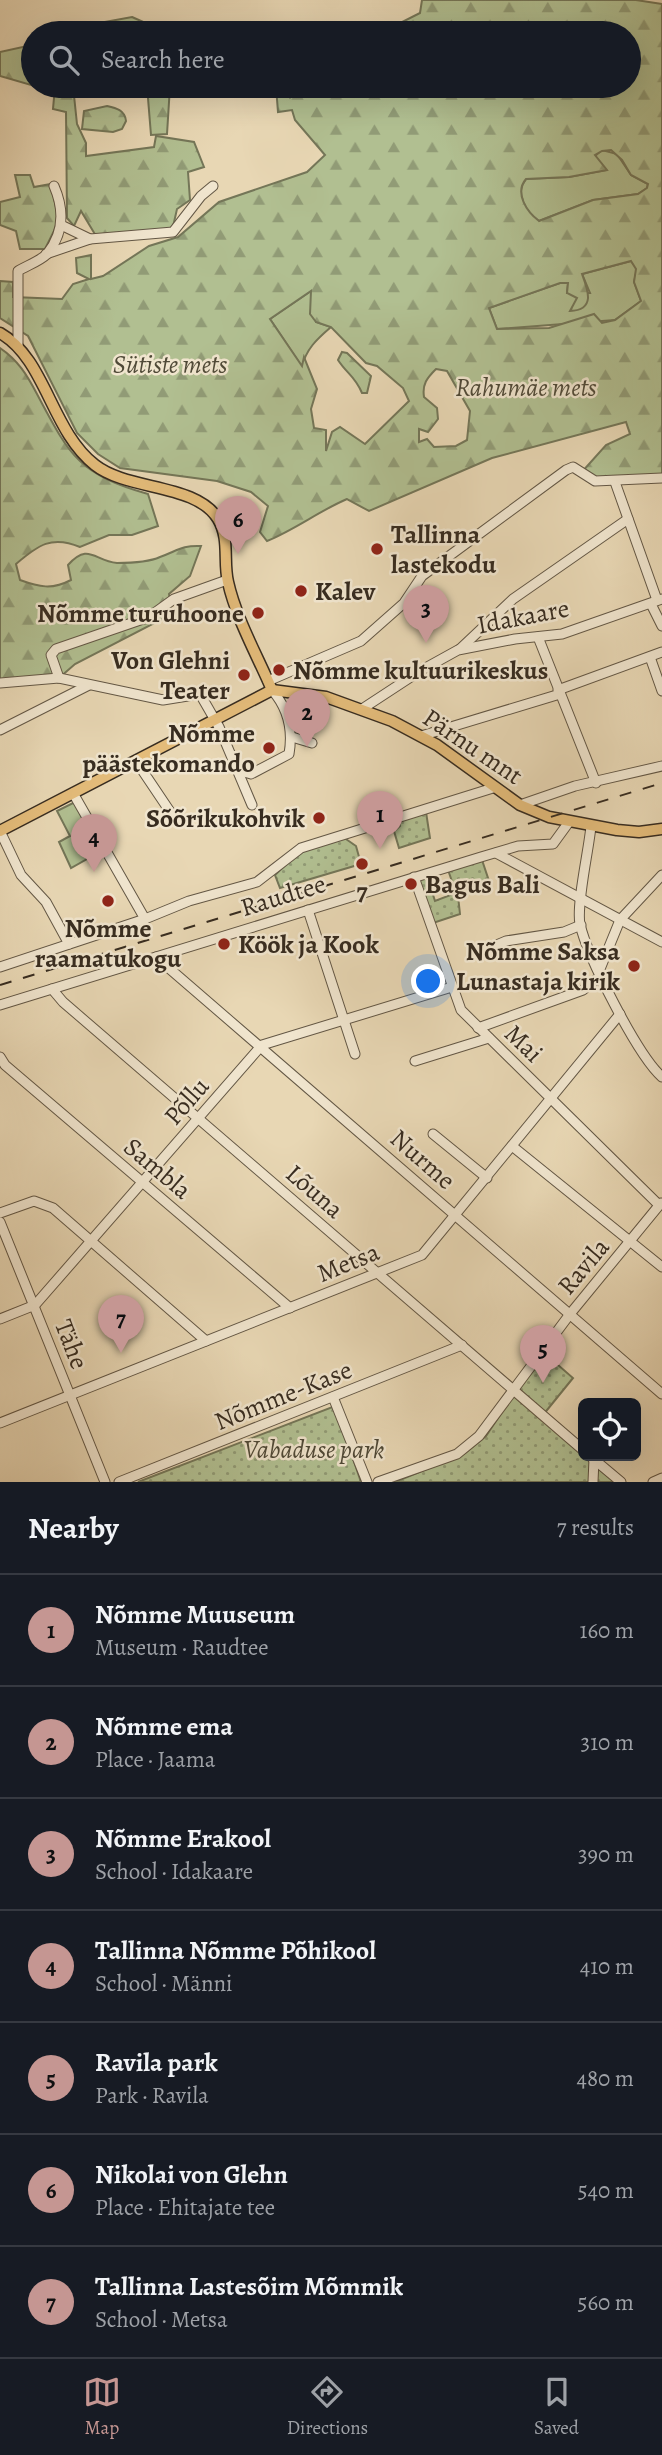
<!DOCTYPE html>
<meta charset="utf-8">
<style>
:root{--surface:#171b24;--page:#20242c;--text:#f1f3f6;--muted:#9ea1a6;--line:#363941;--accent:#c59692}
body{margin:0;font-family:Alegreya,serif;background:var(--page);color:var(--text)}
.controls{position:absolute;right:21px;bottom:21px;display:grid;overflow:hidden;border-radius:10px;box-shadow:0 7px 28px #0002}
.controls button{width:63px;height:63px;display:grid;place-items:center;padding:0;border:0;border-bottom:2px solid var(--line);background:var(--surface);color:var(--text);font:35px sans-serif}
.you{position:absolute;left:429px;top:982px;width:24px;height:24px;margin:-18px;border:5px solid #fff;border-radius:50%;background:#1a73e8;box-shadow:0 0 0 10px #1a73e833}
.badge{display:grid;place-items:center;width:46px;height:46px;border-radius:50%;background:var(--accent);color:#111;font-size:23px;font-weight:700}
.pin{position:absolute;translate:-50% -58px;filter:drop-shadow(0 2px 4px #0008)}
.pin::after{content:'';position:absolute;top:37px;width:24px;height:21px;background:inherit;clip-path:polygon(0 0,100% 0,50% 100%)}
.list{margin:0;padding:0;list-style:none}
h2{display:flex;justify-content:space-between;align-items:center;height:91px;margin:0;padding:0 28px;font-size:30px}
h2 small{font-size:23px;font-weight:400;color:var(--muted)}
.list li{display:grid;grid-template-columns:46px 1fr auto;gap:21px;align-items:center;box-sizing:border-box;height:112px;padding:0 28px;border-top:2px solid var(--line)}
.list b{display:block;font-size:26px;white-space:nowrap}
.list p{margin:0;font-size:23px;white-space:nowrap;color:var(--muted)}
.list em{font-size:23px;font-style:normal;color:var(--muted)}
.icon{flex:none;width:38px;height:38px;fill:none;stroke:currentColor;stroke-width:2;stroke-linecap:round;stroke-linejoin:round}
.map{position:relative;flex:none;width:662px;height:1482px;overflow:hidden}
.search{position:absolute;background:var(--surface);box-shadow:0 7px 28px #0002;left:21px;right:21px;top:21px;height:77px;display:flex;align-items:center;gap:18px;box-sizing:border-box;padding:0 24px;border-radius:38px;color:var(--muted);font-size:26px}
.sheet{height:875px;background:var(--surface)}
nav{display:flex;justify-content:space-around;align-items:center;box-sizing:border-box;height:98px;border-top:2px solid var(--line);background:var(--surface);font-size:19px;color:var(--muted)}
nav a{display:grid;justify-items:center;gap:4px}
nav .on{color:var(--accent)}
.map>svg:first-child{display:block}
</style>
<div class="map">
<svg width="662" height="1482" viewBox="0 0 662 1482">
<defs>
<pattern id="forest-firs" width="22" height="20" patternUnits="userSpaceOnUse" patternTransform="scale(1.75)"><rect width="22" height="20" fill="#b1bf91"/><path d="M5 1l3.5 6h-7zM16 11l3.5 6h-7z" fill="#919b76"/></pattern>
<pattern id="park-dots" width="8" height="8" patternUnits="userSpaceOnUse" patternTransform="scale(1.75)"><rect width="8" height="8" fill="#b1bf91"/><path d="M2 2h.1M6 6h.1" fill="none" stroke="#919b76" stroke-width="1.8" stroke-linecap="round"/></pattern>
</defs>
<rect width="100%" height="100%" fill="#e8d7b4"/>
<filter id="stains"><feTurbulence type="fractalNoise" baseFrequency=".00286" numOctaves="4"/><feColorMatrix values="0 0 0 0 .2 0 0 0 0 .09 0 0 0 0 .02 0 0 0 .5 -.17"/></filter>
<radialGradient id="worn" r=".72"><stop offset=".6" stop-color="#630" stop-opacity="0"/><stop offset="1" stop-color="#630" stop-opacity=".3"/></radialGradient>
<g fill="#b1bf91" stroke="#747658" stroke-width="2">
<path d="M602 150 617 154 631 175 648 184 647 188 638 194 593 200 539 221C526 212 514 193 526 179L569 177 606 170 595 156Z"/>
<path d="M631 261 637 269 634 282 641 301 615 320 497 329 489 308 560 283H568L567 293H590L582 274Z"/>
<path d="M311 291 316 322 331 327C317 339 306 349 302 367L270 319Z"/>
<path d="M75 802 103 850 71 868 59 842 70 836 57 811Z"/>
</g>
<g fill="url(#forest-firs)" stroke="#747658" stroke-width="2" fill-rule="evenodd">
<path d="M422 0H636L662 4V478L615 482 581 473 606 445 630 434 626 422 492 458 369 511 347 499C319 511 296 529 267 541L260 532 268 506 251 492 217 481 120 468 98 454 77 433 28 336 0 318V281L13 282V297L62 299 73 284 89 279 77 273 76 258 91 255V279L103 276 149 246 178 237 219 202 307 172 325 155 295 120 292 110 278 112 276 86H285L290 97 295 86H629V33H389L398 24 420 13ZM611 150 622 160 631 175 648 184 647 188 638 194 593 200 539 221C527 212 514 193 526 179L569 177 607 170 595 155 602 151ZM631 261 636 269 634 282 641 301 615 320 602 323 594 314 549 328 497 329 489 308 560 283H568L567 293 577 298 570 311C596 310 588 290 582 274ZM311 291 310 314 316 322 331 327 366 363 377 366 403 388 409 401 365 444 340 427 332 432 326 451V430L314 428 311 409 317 389 304 357 302 366 270 319ZM436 369 447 371 470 411 467 440 456 446 434 447 427 439 419 442V429L428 432 438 419 437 408 424 397C422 384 427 378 436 369Z"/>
<path d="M132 17 168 33H58L61 30Z"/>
<path d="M32 38 31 85 0 76V52L32 45Z"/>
<path d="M73 86 77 124 86 143V156L154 147 156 136 194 142 204 167 188 172 190 200 177 209 172 231 96 236 81 211 74 226 67 218 66 112 53 109 55 87Z"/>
<path d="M147 86H170L167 134 151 135Z"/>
<path d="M107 106C116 108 125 110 126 121L122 129 113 132 82 129 84 111Z"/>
<path d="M15 175H30L34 187 51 184 59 221 45 249H20L16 231 0 225V202L20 197Z"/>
<path d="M0 348C18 360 27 375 37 394 70 456 78 474 148 494L158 526 132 535H109L80 547C52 535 38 545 16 564L20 580C39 587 52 590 71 580L68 565C89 542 94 561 117 563 128 563 149 562 160 557 177 551 182 545 201 546L190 576 169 594 172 614 75 664 59 678 0 683Z"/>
<path d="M342 352 347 353 371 376 367 393H362C355 376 347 374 338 360Z"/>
</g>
<g fill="url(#park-dots)" stroke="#747658" stroke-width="2">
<path d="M426 812 430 838 399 848 394 831 400 826 399 820Z"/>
<path d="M343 837 356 846 361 864 280 888 275 875 298 853Z"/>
<path d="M481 857 490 884 458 896 460 914 430 924 414 877 426 873 435 901 456 893 447 867Z"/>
<path d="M542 1351 573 1378 543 1415 512 1390Z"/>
<path d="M514 1394 583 1451V1456H588L620 1482H395L464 1454 486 1436Z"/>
<path d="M335 1406 361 1482H138Z"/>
</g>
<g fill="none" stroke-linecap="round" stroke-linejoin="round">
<defs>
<g id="minor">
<path d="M61 225 90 239"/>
<path d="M46 254 90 239 173 232 201 196 213 186"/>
<path d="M18 346V271C26 266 40 261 47 254 64 233 64 209 54 186"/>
<path d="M615 482 657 600"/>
<path d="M651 604 662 626"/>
<path d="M538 637 596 783"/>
<path d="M460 649 513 599 628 519"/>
<path d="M650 657 662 691"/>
<path d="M59 678 51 655 56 649 149 617 174 599 227 580"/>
<path d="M268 681 361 641 404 603 422 576 566 470 573 467 595 481 662 478"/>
<path d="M0 683 59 678 163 700 200 694 219 727 252 805"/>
<path d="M558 690 662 652"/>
<path d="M362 709 420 671 458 650 515 639 562 634 662 599"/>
<path d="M0 730 89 685"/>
<path d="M421 736 560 694"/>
<path d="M292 737 312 743"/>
<path d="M136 761 171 813"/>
<path d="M237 770 251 774 289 754C293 731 288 708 272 690"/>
<path d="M73 793 145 919"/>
<path d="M520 805 575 786 662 766"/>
<path d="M591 826C589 849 576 905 580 924 587 956 638 1056 662 1077"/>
<path d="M0 831 21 875 46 902 69 944"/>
<path d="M496 853 662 942"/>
<path d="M414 877 461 1010 659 1205"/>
<path d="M308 910 355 1054"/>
<path d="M480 952 506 941 564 932 581 925"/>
<path d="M156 957 662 1394"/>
<path d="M0 967 145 919 189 901 257 882 301 848 493 788"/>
<path d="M600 969 620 920 662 875"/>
<path d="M52 989 63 1002 583 1450"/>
<path d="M0 1005 481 857 518 846 553 844 569 822"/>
<path d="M478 1028 583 990 602 975"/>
<path d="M0 1057 5 1065 290 1308"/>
<path d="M415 1061 489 1038"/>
<path d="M433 1134 487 1178"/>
<path d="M512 1146 662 1267"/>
<path d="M0 1213 34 1201 53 1208 206 1341"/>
<path d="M0 1222 105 1482"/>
<path d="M0 1319 35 1305 262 1045 452 987"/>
<path d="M333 1397 367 1482"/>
<path d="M0 1423 422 1255 620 1014"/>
<path d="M590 1456 621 1482"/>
<path d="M119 1482 462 1345"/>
<path d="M378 1482 457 1454 479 1436 570 1314 661 1203"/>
<path d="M593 1482 594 1459"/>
<path d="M653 1482 662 1478"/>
</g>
<g id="major">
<path d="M0 333C46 359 51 431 95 465 128 491 196 483 218 519 230 539 223 561 228 582 236 618 257 655 272 690"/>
<path d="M0 831 272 690 326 697 392 721 437 745 520 805 549 817 617 830 639 832 662 829"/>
</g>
</defs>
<use href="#minor" stroke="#635745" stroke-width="11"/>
<use href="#major" stroke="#372c20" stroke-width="13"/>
<use href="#minor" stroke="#f0e5ce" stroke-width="9"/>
<use href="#major" stroke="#e4bc7a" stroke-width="10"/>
<path stroke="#372c20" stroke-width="2" stroke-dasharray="12 12" stroke-linecap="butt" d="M0 985 662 783"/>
</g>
<g fill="#8f2418" stroke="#f0e5ce" stroke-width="2.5">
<circle cx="377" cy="549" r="7"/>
<circle cx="301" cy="591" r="7"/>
<circle cx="258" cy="613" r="7"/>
<circle cx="279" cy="670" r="7"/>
<circle cx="244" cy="675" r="7"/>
<circle cx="269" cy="748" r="7"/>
<circle cx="319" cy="818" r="7"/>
<circle cx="362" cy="864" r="7"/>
<circle cx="411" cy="884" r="7"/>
<circle cx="108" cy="901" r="7"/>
<circle cx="224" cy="944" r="7"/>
<circle cx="634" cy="966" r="7"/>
</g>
<g text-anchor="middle" stroke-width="5" stroke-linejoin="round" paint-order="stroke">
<g font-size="26" font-style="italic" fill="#4f4937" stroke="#f0e5ce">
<text x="170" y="373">Sütiste mets</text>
<text x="526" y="396">Rahumäe mets</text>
<text x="314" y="1458">Vabaduse park</text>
</g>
<g font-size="26" font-weight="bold" fill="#372c20" stroke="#f0e5ce" text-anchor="start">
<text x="391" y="543">Tallinna<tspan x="391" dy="30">lastekodu</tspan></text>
<text x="315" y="600">Kalev</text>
<text x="244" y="622" text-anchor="end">Nõmme turuhoone</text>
<text x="230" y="669" text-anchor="end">Von Glehni<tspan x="230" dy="30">Teater</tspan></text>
<text x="293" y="679">Nõmme kultuurikeskus</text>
<text x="255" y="742" text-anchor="end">Nõmme<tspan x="255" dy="30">päästekomando</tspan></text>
<text x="305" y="827" text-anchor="end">Sõõrikukohvik</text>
<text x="425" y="893">Bagus Bali</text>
<text x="362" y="900" text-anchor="middle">7</text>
<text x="108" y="937" text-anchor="middle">Nõmme<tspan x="108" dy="30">raamatukogu</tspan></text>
<text x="238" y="953">Köök ja Kook</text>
<text x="620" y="960" text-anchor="end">Nõmme Saksa<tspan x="620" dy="30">Lunastaja kirik</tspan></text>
</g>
<g font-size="26" fill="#372c20" stroke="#f0e5ce">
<text transform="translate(523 616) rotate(-11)" y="9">Idakaare</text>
<text transform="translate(473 746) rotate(34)" y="9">Pärnu mnt</text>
<text transform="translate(283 895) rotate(-17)" y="9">Raudtee</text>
<text transform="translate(524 1043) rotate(44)" y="9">Mai</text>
<text transform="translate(186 1101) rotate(-49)" y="9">Põllu</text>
<text transform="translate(423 1159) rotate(41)" y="9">Nurme</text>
<text transform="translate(158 1168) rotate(40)" y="9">Sambla</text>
<text transform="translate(315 1191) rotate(41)" y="9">Lõuna</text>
<text transform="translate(348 1262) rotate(-22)" y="9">Metsa</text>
<text transform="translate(583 1266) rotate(-50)" y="9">Ravila</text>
<text transform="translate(72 1344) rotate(69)" y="9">Tähe</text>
<text transform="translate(283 1395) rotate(-22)" y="9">Nõmme-Kase</text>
</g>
</g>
<rect width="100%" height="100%" filter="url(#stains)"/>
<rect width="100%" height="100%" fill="url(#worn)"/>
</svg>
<div class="controls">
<button><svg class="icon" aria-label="locate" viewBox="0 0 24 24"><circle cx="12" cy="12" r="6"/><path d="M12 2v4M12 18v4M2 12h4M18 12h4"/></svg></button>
</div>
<div class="you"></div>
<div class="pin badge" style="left:380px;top:849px">1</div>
<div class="pin badge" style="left:307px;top:747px">2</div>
<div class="pin badge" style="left:426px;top:643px">3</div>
<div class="pin badge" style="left:94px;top:872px">4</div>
<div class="pin badge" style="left:543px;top:1383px">5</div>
<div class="pin badge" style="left:238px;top:554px">6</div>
<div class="pin badge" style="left:121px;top:1353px">7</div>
<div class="search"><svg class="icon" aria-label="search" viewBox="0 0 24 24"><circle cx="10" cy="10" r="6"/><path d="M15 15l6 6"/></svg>Search here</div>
</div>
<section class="sheet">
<h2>Nearby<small>7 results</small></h2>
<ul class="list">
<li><span class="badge">1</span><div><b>Nõmme Muuseum</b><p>Museum · Raudtee</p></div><em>160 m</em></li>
<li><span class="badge">2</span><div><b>Nõmme ema</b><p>Place · Jaama</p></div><em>310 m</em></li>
<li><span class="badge">3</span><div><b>Nõmme Erakool</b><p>School · Idakaare</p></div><em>390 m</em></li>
<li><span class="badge">4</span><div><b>Tallinna Nõmme Põhikool</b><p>School · Männi</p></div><em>410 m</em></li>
<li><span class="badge">5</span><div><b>Ravila park</b><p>Park · Ravila</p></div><em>480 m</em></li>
<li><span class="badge">6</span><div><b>Nikolai von Glehn</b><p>Place · Ehitajate tee</p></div><em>540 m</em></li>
<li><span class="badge">7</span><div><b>Tallinna Lastesõim Mõmmik</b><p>School · Metsa</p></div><em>560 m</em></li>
</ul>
</section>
<nav>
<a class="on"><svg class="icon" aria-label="map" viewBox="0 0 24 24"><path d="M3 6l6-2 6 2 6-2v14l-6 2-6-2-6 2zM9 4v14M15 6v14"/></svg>Map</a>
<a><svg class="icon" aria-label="directions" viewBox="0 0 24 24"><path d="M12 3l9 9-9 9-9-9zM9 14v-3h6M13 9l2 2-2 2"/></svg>Directions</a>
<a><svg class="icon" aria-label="saved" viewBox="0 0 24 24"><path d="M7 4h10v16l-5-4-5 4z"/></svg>Saved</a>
</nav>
